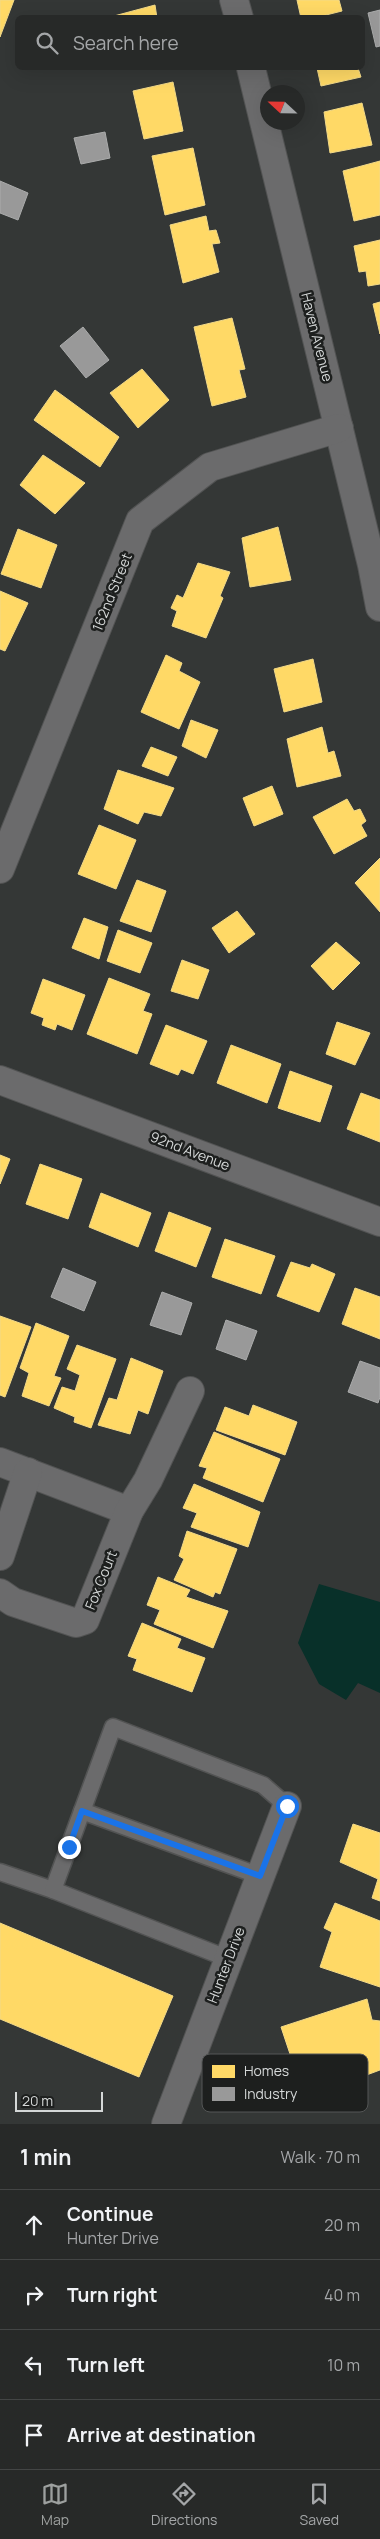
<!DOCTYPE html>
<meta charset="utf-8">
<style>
:root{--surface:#272928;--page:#333534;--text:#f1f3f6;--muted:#a4a6a8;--line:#434545;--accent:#9da09f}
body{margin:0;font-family:Manrope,sans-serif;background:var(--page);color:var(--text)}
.compass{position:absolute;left:260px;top:85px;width:45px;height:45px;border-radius:50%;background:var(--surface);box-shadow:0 5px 20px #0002;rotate:292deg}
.scale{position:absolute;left:15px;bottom:12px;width:88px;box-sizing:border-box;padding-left:5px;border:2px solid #d5d8d8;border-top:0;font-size:14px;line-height:18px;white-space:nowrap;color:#d5d8d8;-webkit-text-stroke:4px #1d1f1e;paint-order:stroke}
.stop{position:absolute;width:15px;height:15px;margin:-11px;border:4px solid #1a73e8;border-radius:50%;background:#fff}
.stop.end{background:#1a73e8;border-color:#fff;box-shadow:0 1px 5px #0008}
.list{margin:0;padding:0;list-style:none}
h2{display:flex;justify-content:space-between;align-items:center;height:65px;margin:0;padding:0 20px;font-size:21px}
h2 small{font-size:16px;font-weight:400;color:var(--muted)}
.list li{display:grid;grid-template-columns:32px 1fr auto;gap:15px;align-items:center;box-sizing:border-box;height:70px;padding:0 20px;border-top:1px solid var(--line)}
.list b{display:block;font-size:19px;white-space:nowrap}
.list p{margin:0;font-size:16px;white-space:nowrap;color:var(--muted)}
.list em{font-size:16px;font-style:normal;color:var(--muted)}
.icon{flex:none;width:28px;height:28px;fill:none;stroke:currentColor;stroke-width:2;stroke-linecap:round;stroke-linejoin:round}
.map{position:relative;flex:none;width:380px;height:2124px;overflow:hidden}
.search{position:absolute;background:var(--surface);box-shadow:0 5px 20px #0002;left:15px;right:15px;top:15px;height:55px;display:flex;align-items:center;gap:12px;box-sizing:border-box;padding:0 18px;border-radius:8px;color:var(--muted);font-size:19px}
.sheet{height:345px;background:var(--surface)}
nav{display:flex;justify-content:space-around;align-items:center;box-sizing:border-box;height:70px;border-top:1px solid var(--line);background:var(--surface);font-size:14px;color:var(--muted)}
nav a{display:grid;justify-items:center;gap:2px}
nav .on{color:var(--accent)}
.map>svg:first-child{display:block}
</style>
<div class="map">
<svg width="380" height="2124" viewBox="0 0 380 2124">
<rect width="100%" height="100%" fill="#343736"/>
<path fill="#083029" d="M319 1584 380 1602V1693L358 1683 346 1700 319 1684 298 1643Z"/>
<g fill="#ffd966" stroke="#f2d988">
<path d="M0 0H14L0 37Z"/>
<path d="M297 0H339L342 11 314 18H301Z"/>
<path d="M155 5 157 18H115L114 16Z"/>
<path d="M317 68H358L361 77 321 86Z"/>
<path d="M173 82 183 131 144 139 133 91Z"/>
<path d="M362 103 372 145 330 153 324 112Z"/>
<path d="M193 148 205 205 165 215 152 156Z"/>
<path d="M380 161V215L354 221 343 171Z"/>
<path d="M206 216 209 231 216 230 220 243 212 244 219 272 183 283 170 225Z"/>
<path d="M380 240V284L368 286 366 271 359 272 354 246Z"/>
<path d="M380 302V334L373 304Z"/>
<path d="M232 318 245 369 239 370 246 397 212 406 194 327Z"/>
<path d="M142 369 169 400 138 428 110 393Z"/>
<path d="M55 390 119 437 100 467 34 420Z"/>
<path d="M43 455 85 483 55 514 20 485Z"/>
<path d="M278 527 291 580 250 587 242 538Z"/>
<path d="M18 529 57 545 41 588 1 574Z"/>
<path d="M198 563 230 572 220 596 223 598 206 638 172 626 177 611 171 608 177 595 183 598Z"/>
<path d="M0 591 28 603 5 651 0 649Z"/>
<path d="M166 655 182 663 179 671 200 682 179 729 141 712Z"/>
<path d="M313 659 322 702 284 712 274 669Z"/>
<path d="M191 720 218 730 206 758 182 746Z"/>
<path d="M322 727 328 753 334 751 341 776 297 787 287 739Z"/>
<path d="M151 747 177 757 168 776 142 766Z"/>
<path d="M118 770 174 788 161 816 144 812 138 824 104 809Z"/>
<path d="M272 786 283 814 254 826 243 798Z"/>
<path d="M347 799 354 811 360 809 366 821 361 825 367 836 334 854 313 817Z"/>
<path d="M99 825 136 840 116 889 78 874Z"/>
<path d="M380 858V912L355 883Z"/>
<path d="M137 880 166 891 151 932 120 921Z"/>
<path d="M237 911 255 934 229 953 212 928Z"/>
<path d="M84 918 108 927 99 959 72 948Z"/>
<path d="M118 930 152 943 140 973 107 961Z"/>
<path d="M336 942 360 963 333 990 311 966Z"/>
<path d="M182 960 209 970 198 999 171 991Z"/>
<path d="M109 978 150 994 143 1011 152 1014 137 1054 87 1034Z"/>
<path d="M43 979 85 995 72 1030 57 1024 55 1030 42 1025 44 1018 31 1013Z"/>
<path d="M337 1022 370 1033 355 1065 326 1054Z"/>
<path d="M166 1025 207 1041 193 1074 181 1069 178 1075 150 1064Z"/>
<path d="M231 1045 281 1064 267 1103 217 1083Z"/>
<path d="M290 1071 332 1086 320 1122 278 1108Z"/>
<path d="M361 1093 380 1100V1142L347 1129Z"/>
<path d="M0 1155 10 1159 0 1184Z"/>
<path d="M40 1164 82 1179 68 1219 26 1204Z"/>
<path d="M101 1193 151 1213 138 1247 89 1227Z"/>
<path d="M169 1212 211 1228 196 1267 155 1251Z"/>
<path d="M225 1239 275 1256 261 1294 212 1277Z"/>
<path d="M291 1262 310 1268 312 1264 335 1274 319 1312 277 1296Z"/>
<path d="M355 1288 380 1297V1339L342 1324Z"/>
<path d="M0 1316 31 1327 5 1397 0 1395Z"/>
<path d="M36 1323 69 1336 54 1376 61 1378 49 1406 22 1396 29 1373 20 1368Z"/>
<path d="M77 1345 116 1359 91 1428 74 1422 75 1417 54 1408 62 1387 75 1391 80 1375 67 1369Z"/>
<path d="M131 1358 163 1371 148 1414 138 1410 130 1434 98 1425 109 1398 117 1400Z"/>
<path d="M253 1405 297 1422 285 1455 216 1430 225 1407 249 1416Z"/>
<path d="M214 1432 280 1459 263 1502 203 1478 207 1468 199 1466Z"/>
<path d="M194 1484 260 1512 248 1547 191 1527 197 1513 183 1508Z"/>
<path d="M187 1531 237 1549 220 1594 215 1592 213 1597 174 1580 184 1559 179 1556Z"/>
<path d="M158 1577 190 1590 186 1597 228 1611 213 1648 154 1624 160 1610 147 1605Z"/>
<path d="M142 1623 181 1639 177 1648 205 1658 192 1692 133 1670 137 1659 128 1656Z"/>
<path d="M353 1824 380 1833V1901L372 1898 378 1879 340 1862Z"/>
<path d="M335 1903 380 1921V1987L320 1967 332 1932 324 1928Z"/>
<path d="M0 1923 173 1996 139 2077 0 2019Z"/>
<path d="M367 1999 372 2020 380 2021V2070L345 2083 334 2060 295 2069 281 2027Z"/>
</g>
<g fill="#999" stroke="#abacac">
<path d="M380 10V46L376 47 368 13Z"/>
<path d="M105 132 110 158 81 164 74 138Z"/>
<path d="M0 181 28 193 18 220 0 213Z"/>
<path d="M83 327 109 360 86 378 60 346Z"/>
<path d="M63 1268 96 1282 84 1311 51 1297Z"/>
<path d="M162 1292 192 1303 181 1335 150 1325Z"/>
<path d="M226 1320 257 1331 246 1360 216 1349Z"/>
<path d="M360 1361 380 1368V1397L378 1403 348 1392Z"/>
</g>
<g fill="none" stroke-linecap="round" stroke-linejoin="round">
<defs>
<g id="lane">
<path d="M82 1811 260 1876"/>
<path d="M0 1872 53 1890"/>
<path d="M229 1959 53 1890 113 1727 263 1785 287 1806"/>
</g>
<g id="street">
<path d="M234 0 239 18"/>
<path d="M251 68 372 565 380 607"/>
<path d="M0 869 140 521 210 467 339 428"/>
<path d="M0 1080 380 1222"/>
<path d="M0 1462 129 1511"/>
<path d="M0 1556 28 1472"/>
<path d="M0 1593 13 1602 76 1623 85 1620 129 1511 148 1480 190 1391"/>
<path d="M166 2124 287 1806"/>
</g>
</defs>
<use href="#lane" stroke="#525353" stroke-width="19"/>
<use href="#street" stroke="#525353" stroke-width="30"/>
<use href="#lane" stroke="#6b6b6c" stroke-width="16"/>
<use href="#street" stroke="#6b6b6c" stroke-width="28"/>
</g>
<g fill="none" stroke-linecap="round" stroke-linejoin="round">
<path stroke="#1a73e8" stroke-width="6" d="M69 1847 82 1811 260 1876 287 1806"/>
</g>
<g text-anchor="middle" stroke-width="5" stroke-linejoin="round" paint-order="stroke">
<g font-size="14" fill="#d5d8d8" stroke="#1d1f1e">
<text transform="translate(317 337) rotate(76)" y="5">Haven Avenue</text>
<text transform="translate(112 592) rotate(-68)" y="5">162nd Street</text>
<text transform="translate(190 1151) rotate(21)" y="5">92nd Avenue</text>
<text transform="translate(101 1580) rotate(-68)" y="5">Fox Court</text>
<text transform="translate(226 1965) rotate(-69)" y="5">Hunter Drive</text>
</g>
</g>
<rect x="202" y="2054" width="166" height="58" rx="8" fill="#1d1f1e" stroke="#545656" stroke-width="1"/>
<rect x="212" y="2065" width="23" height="13" fill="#ffd966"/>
<rect x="212" y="2087" width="23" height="14" fill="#999"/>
<g font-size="14" fill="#d5d8d8">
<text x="244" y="2076">Homes</text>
<text x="244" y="2099">Industry</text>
</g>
</svg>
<svg class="compass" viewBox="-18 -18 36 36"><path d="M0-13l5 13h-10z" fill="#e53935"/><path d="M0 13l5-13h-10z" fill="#a4a6a8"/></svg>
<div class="scale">20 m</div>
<div class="stop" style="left:287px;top:1806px"></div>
<div class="stop end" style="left:69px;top:1847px"></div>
<div class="search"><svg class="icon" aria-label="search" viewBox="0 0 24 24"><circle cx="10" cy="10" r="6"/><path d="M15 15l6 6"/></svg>Search here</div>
</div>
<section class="sheet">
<h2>1 min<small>Walk · 70 m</small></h2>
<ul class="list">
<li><svg class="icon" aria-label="ahead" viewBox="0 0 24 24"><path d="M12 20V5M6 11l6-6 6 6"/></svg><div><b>Continue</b><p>Hunter Drive</p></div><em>20 m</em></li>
<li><svg class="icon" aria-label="right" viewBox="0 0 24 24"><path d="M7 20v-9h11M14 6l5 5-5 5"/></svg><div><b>Turn right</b></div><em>40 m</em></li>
<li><svg class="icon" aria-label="left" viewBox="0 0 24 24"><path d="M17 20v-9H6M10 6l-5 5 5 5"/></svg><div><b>Turn left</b></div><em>10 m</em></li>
<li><svg class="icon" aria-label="arrive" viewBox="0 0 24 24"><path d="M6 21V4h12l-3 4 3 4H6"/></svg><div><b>Arrive at destination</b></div></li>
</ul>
</section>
<nav>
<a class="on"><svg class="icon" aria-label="map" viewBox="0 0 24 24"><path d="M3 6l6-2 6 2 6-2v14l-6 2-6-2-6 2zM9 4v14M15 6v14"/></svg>Map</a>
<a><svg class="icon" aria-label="directions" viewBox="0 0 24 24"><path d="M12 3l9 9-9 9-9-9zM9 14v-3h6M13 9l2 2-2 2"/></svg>Directions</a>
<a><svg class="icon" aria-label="saved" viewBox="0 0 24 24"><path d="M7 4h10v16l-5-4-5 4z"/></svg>Saved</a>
</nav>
